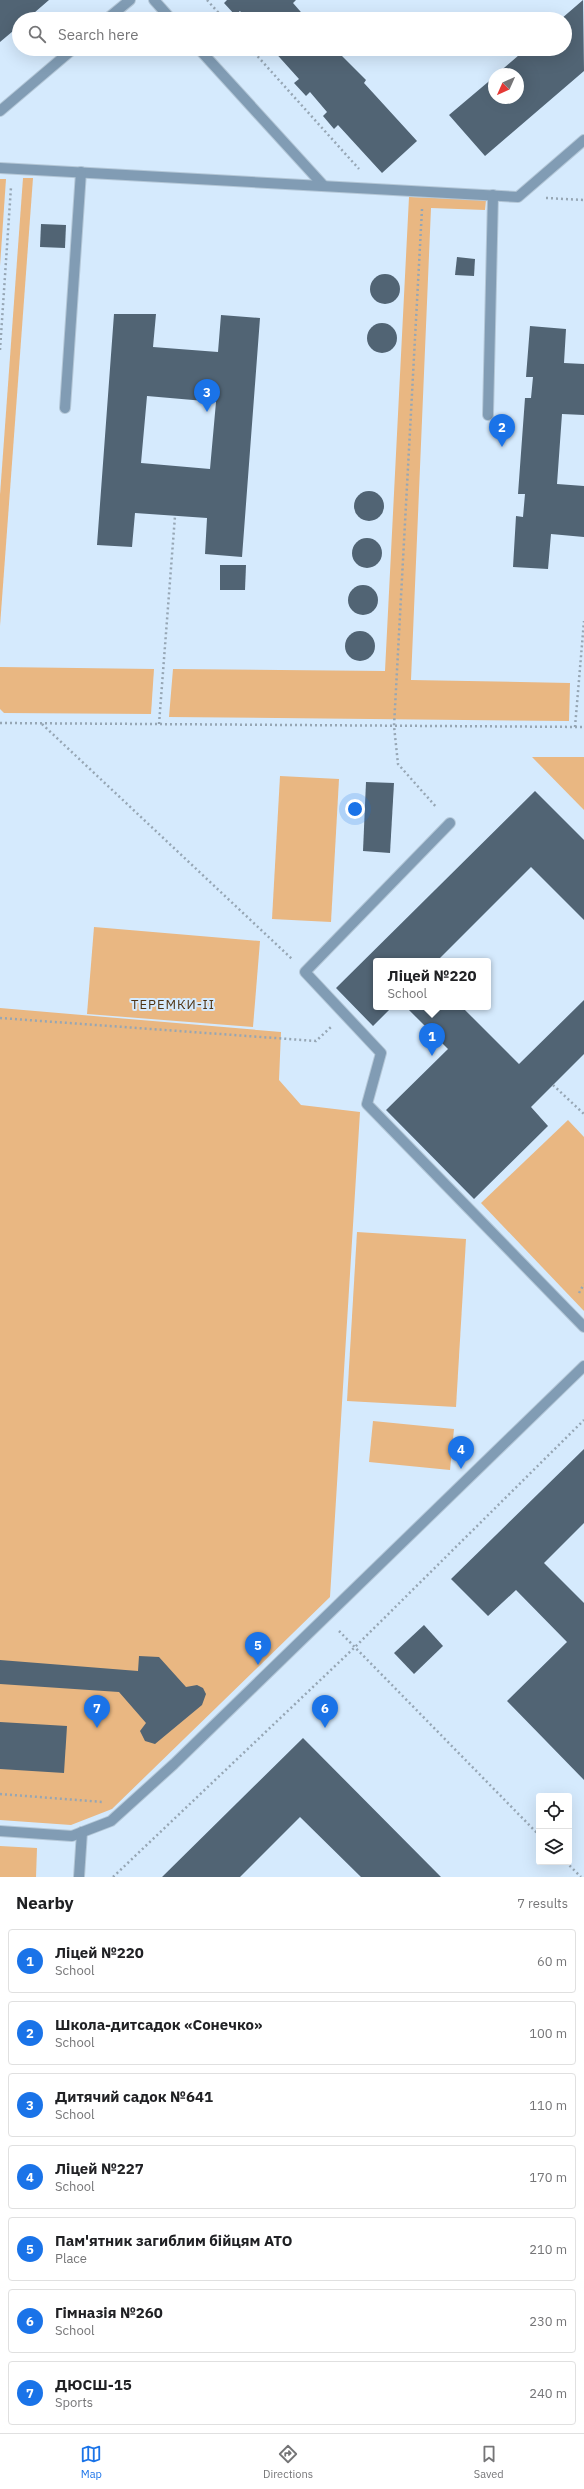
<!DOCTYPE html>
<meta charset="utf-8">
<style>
:root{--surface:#fff;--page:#f6f6f6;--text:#202124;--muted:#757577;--line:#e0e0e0;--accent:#1a73e8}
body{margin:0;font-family:"IBM Plex Sans",sans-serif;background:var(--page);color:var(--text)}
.controls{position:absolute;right:12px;bottom:12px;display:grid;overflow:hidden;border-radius:4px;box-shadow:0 4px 16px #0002}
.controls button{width:36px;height:36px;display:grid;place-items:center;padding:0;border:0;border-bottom:1px solid var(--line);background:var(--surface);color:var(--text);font:20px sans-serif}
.compass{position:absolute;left:488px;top:68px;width:36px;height:36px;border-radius:50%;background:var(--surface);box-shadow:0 4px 16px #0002;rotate:225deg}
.you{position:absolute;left:355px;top:809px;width:14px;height:14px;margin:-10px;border:3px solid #fff;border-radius:50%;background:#1a73e8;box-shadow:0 0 0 6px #1a73e833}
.badge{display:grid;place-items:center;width:26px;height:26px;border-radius:50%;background:var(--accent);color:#fff;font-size:13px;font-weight:700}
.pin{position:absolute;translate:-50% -33px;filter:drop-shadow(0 1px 2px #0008)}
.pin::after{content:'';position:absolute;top:21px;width:14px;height:12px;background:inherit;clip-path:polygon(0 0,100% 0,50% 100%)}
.popup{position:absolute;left:373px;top:958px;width:118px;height:52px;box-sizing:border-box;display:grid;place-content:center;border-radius:4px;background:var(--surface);filter:drop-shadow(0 1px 3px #0005);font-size:13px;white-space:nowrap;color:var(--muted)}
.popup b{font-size:15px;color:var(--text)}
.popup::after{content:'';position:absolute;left:50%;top:100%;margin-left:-8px;border:8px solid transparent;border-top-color:var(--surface)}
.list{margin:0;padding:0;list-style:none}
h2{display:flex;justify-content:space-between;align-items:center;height:52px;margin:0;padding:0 16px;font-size:17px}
h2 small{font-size:13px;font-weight:400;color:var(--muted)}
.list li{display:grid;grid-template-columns:26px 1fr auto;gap:12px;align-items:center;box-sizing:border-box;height:64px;margin:0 8px 8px;padding:0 8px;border:1px solid var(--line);border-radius:4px}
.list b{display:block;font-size:15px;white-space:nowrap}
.list p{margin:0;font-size:13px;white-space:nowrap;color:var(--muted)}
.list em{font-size:13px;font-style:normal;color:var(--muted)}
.icon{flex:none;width:22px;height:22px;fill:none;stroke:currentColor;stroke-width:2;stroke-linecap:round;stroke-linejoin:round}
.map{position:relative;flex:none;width:584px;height:1877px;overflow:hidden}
.search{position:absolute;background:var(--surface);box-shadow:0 4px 16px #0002;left:12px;right:12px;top:12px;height:44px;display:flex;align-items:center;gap:10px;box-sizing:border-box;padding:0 14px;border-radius:22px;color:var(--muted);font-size:15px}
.sheet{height:556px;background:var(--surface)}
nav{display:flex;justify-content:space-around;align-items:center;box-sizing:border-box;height:56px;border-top:1px solid var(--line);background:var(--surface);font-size:11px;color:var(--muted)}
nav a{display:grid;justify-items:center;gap:2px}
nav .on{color:var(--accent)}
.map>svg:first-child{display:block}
</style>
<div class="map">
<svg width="584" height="1877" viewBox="0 0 584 1877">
<rect width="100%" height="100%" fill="#d5eafd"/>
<g fill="#e9b782">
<path d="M23 178H33L0 626V495Z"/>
<path d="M0 179H6L0 266Z"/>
<path d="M409 197 486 200 485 210 431 208 411 680 570 683 569 721 169 717 173 669 385 671Z"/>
<path d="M0 667 154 669 151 714 4 713 0 709Z"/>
<path d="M532 757H584V810Z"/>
<path d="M280 776 339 779 331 922 272 919Z"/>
<path d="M94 927 260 941 253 1027 87 1014Z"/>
<path d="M0 1008 281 1032 279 1080 301 1105 360 1112 330 1597 112 1809 71 1825 0 1820Z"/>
<path d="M568 1120 584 1137V1311L481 1203Z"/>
<path d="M357 1232 466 1239 456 1407 347 1401Z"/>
<path d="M373 1421 454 1429 450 1470 369 1462Z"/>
<path d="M0 1846 37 1848 36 1877H0Z"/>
</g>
<g fill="#516474" fill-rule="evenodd">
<path d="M0 0H49L27 19H19V26L0 42Z"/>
<path d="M227 0H296L293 3 307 19H247L240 11 235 15 224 3Z"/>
<path d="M583 0 584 71 485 156 449 115 494 77V98H518V74H497L526 49H565V19H561Z"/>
<path d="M272 49H335L366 80 364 83 417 141 382 173 338 125 334 129 323 116 327 112 310 92 306 96 294 83 299 79Z"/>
<path d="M41 224 66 225 65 248 40 247Z"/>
<path d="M457 257 475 259 474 276 455 275Z"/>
<circle cx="385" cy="289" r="15"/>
<path d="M114 314H156L153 347 218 352 221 315 260 318 242 557 205 554 207 518 135 513 132 547 97 545ZM147 396 216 402 210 469 141 463Z"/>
<circle cx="382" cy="338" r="15"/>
<path d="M530 326 566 329 564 363 584 364V415L562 414 557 484 584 486V537L551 534 548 569 513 567 516 516 523 517 525 494H518L525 398H531L533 377H526Z"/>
<circle cx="369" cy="506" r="15"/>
<circle cx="367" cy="553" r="15"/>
<path d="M220 565H246L245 590H220Z"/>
<circle cx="363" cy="600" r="15"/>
<circle cx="360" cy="646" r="15"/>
<path d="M366 782 394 783 390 853 363 851Z"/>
<path d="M535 791 584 840V920L531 867 437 961H376V1007H392L373 1026 336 988Z"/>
<path d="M584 1000V1054L531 1107 548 1126 474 1199 386 1110 448 1049 406 1007H462L519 1064Z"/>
<path d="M584 1449V1523L544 1563 584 1603V1780L507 1701 567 1642 516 1590 488 1616 451 1579Z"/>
<path d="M424 1625 443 1646 414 1674 394 1653Z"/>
<path d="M139 1656 159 1657 186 1687 197 1685 203 1688 206 1694 202 1705 155 1744 145 1741 140 1731 146 1723 119 1692 0 1684V1660L138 1671Z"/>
<path d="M0 1722 67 1726 64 1773 0 1769Z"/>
<path d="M303 1738 441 1877H361L300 1817 240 1877H162Z"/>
</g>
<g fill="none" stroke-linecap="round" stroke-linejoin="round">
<defs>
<g id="minor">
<path d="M154 0 171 19"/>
<path d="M107 19 130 0"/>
<path d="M199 49 323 185"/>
<path d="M0 111 73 49"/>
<path d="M0 168 518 197 584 140"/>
<path d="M65 408 81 172"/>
<path d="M488 415 493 195"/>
<path d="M450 823 305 972 381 1053 367 1104 584 1327"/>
<path d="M0 1831 72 1836 111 1821 174 1764 584 1366"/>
<path d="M79 1877 82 1832"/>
</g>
</defs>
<use href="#minor" stroke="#b4c7d7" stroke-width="12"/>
<g stroke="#96a6b4" stroke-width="2.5" stroke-dasharray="2 3" stroke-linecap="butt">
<path d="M207 0 224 19"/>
<path d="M251 49 359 169"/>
<path d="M546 198 584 200"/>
<path d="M422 209 394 726 398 764 437 808"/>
<path d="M0 350 11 187"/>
<path d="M0 723 584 727"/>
<path d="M42 724 292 959"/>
<path d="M159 724 175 516"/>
<path d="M575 727 584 621"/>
<path d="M0 1018 316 1041 331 1027"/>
<path d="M553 1085 584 1114"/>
<path d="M579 1293 584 1284"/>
<path d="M339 1631 539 1835"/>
<path d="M0 1794 103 1802"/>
<path d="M566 1862 581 1877"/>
<path d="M113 1877 354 1648 584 1420"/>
</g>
<use href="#minor" stroke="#819cb4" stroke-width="10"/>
</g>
<g text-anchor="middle" stroke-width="4" stroke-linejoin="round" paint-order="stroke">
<g font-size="13" letter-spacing="1" fill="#4f3414" stroke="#d5eafd">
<text x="173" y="1009">ТЕРЕМКИ-ІІ</text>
</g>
</g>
</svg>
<div class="controls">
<button><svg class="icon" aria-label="locate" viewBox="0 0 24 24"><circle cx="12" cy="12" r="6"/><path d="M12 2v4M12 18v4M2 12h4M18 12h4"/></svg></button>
<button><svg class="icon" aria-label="layers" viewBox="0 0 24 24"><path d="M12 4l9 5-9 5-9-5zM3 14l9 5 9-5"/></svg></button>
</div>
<svg class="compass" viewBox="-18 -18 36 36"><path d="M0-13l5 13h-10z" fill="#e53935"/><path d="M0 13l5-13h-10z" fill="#757577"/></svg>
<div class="you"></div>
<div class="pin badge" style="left:432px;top:1056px">1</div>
<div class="popup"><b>Ліцей №220</b>School</div>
<div class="pin badge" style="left:502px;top:447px">2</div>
<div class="pin badge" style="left:207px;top:412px">3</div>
<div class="pin badge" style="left:461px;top:1469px">4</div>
<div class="pin badge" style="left:258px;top:1665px">5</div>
<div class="pin badge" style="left:325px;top:1728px">6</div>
<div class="pin badge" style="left:97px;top:1728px">7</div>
<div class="search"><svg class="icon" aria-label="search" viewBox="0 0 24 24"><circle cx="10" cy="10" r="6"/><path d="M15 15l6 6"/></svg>Search here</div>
</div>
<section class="sheet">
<h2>Nearby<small>7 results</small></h2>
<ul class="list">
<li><span class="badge">1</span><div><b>Ліцей №220</b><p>School</p></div><em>60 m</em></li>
<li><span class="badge">2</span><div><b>Школа-дитсадок «Сонечко»</b><p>School</p></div><em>100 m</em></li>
<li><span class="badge">3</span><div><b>Дитячий садок №641</b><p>School</p></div><em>110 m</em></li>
<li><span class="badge">4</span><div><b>Ліцей №227</b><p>School</p></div><em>170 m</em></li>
<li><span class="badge">5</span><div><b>Пам'ятник загиблим бійцям АТО</b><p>Place</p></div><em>210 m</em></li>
<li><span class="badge">6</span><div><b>Гімназія №260</b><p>School</p></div><em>230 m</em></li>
<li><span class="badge">7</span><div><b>ДЮСШ-15</b><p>Sports</p></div><em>240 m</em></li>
</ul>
</section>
<nav>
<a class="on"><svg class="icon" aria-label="map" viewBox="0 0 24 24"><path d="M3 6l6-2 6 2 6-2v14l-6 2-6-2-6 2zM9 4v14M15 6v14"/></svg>Map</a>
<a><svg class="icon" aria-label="directions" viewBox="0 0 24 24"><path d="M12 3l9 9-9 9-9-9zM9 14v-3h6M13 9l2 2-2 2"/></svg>Directions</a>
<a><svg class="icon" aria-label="saved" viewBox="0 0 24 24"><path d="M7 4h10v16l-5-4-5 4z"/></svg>Saved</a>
</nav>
